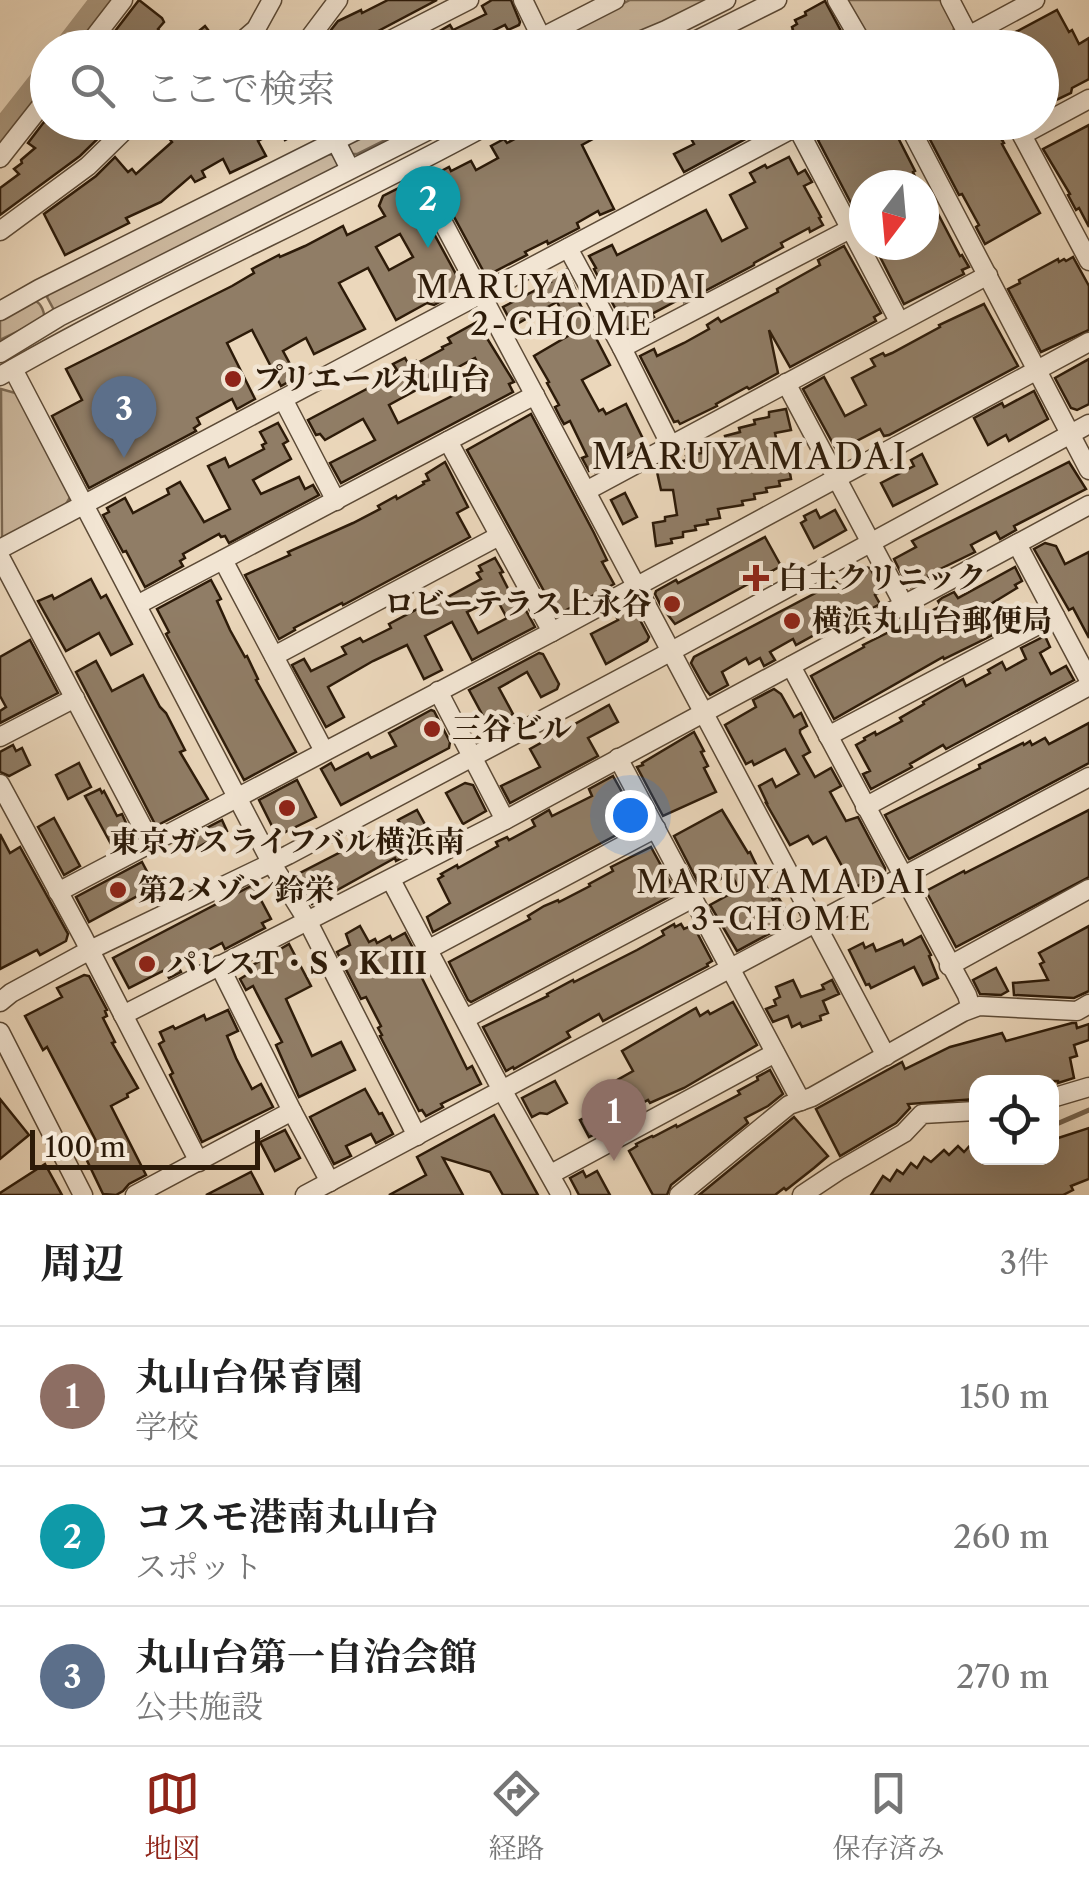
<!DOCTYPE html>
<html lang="ja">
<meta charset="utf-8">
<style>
:root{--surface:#fff;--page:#f6f6f6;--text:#222;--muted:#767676;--line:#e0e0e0;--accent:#8f2418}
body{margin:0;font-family:"Libre Caslon Text","Noto Serif JP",serif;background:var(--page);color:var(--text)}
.controls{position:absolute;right:30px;bottom:30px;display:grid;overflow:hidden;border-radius:20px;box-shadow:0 10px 40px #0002}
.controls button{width:90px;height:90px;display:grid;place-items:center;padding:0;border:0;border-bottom:2px solid var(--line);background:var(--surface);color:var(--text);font:50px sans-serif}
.compass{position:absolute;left:849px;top:170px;width:90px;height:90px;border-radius:50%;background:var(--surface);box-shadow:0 10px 40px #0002;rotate:196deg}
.scale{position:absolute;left:30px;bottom:25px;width:230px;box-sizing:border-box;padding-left:10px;border:5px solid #2d1b09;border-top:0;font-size:28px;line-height:35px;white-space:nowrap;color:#2d1b09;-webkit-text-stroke:8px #f2e5d3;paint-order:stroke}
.you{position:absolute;left:630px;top:815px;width:35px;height:35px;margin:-25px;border:8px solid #fff;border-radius:50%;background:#1a73e8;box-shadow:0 0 0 15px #1a73e833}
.badge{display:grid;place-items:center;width:65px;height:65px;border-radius:50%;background:var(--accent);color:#fff;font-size:32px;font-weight:700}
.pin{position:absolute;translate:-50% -82px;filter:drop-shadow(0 2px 5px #0008)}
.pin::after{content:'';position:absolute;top:52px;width:35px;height:30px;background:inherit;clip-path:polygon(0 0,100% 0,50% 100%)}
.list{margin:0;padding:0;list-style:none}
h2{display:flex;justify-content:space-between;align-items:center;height:130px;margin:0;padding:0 40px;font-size:42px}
h2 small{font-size:32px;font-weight:400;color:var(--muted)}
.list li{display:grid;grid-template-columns:65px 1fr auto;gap:30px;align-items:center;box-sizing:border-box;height:140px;padding:0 40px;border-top:2px solid var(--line)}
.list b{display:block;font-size:38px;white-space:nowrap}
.list p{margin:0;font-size:32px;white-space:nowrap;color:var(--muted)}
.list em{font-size:32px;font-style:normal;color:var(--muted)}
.icon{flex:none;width:55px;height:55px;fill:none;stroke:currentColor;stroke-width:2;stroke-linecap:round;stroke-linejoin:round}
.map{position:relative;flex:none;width:1089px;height:1195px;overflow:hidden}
.search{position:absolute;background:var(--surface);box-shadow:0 10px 40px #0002;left:30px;right:30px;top:30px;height:110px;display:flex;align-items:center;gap:25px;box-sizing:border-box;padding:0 35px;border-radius:55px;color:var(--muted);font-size:38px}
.sheet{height:550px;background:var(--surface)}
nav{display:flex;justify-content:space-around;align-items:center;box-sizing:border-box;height:140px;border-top:2px solid var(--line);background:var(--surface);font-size:28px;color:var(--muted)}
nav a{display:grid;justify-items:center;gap:5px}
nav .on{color:var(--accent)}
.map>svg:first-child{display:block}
</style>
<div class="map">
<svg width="1089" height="1195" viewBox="0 0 1089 1195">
<rect width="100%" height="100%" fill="#ebd7bb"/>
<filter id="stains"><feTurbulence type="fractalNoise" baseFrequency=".002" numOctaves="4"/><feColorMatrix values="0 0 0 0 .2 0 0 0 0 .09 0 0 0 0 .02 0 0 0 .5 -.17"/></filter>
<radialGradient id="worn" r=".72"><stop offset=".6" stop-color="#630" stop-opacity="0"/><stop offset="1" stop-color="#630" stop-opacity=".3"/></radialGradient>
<g fill="#cbb79d" stroke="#7c6953" stroke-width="2.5">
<path d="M630 0H717L629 42 610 47 536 48Z"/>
<path d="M846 0H942L955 24 952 36 931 47H871Z"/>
<path d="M388 123H419L357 154H352L348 146 351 142Z"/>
<path d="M328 154 334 155 339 165 336 172 57 311 54 310 47 297 49 293Z"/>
<path d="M36 301C41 304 45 312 44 319L0 340V320Z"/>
<path d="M1 389 19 394 72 494 65 506 2 539Z"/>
</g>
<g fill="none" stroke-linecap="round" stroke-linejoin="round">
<path stroke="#78654f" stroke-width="5" d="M1052 1126 1089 1110"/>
<g stroke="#aa977e" stroke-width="28">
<path d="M68 48 105 0"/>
<path d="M0 136 48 75"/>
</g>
</g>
<g fill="#907d66" stroke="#2d1b09" stroke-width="2.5" fill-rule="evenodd">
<path d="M139 0 162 18 164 22 158 29 172 48H102Z"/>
<path d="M388 0H437L346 48H322L320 44 338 21 361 10 362 13Z"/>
<path d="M492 0H511L520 22 519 25 508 30 505 25 458 48H411L450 25 453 30 486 14 482 6Z"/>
<path d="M825 1 850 48H762L793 30 792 27 797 24 795 20 806 15 805 12Z"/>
<path d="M1057 10 1069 32 1072 30 1079 44 1089 38V79L1072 88 1071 93 1050 103 1042 84V48H1016L1010 35Z"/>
<path d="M205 26 222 48H178Z"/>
<path d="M44 122 114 123 80 156 0 215V188L19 174 14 169 22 163 21 160 35 148 28 143Z"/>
<path d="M156 122H228L233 133 252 122H314V125L285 140 280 130 258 141 266 156 230 173 223 159 202 171 205 177 195 182 191 176 161 202 126 218 129 223 65 255 44 214 96 176 115 157 128 172 132 169 136 174 172 142Z"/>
<path d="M546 122H624L582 145 614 209 600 215 598 211 577 223 579 228 548 244 547 241 525 252 527 255 486 276 432 176 449 167 451 171 471 161 476 170 498 158 491 146 504 139 507 143Z"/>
<path d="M682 122H777L684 172 674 154 694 144Z"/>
<path d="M842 122H890L915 171 913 172 919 185H864V228L818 140 827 135 825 132Z"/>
<path d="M926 122H998L1006 138 1002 140 1004 143 1002 144 1040 213 985 244 976 227 979 225 962 194 959 195 925 130 929 128Z"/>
<path d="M1089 125V227L1079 208 1076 210 1068 195 1070 194 1043 149Z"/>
<path d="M789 157 798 174 805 170 812 182 804 186 821 217 819 218 823 225 810 232 809 228 781 243 783 247 754 263V265L684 302 682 298 652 314 654 317 627 330 594 269 596 268 589 256 612 245 617 255 706 210 722 241 747 228 730 195 755 182 750 173 765 165 767 168Z"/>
<path d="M407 184 464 289 434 305 427 303 396 320 368 268 339 283 365 329 314 354 306 338 283 351 297 377 281 386 252 330 227 343 255 399 237 409 232 399 197 418 200 424 194 428 196 431 89 488 52 416 82 400 66 369 232 286 254 273 252 269 279 255 280 257 305 246 343 226 347 235 385 216 379 206 383 196ZM400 234 413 257 389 270 376 247Z"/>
<path d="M924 194 932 210 935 208 960 256 962 255 969 267 962 270 964 274 904 304 874 245H924Z"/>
<path d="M844 246 881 313 874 317 876 321 790 367 769 330 778 373 749 389 747 387 716 404 717 406 680 424 678 421 674 422 640 356 654 349 657 356 684 343 709 329 707 325 718 318 721 322 778 292 777 289 820 265 818 260Z"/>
<path d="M1073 257 1089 286V330L1041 352 1008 289 1020 283 1019 280 1058 259 1059 262 1064 259 1066 261Z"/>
<path d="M566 270 575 289 573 290 590 324 594 322 601 336 596 338 610 365 582 380 599 411 603 409 606 414 626 404 646 445 595 472 594 469 589 471 582 458 587 456 570 421 564 424 561 419 555 407 559 405 547 383 549 382 534 356 573 333 557 302 513 326 503 307 551 282 549 278Z"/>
<path d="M984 304 1018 366 889 435 884 436 880 429 837 451 803 389 824 377 845 416 866 405 852 378 875 366 871 359 883 353 885 356 892 353 940 327 939 325Z"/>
<path d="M477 322 514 382 509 384 513 392 341 483 330 463 375 440 363 419 325 440 320 434 316 435 308 420 395 374 394 372 397 370 393 364 405 358 409 365 416 361 417 363 443 349 442 347 451 343 448 338ZM475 358 486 379 398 423 389 405Z"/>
<path d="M1089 359V404L1077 410 1071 408 1055 378Z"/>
<path d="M1034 391 1048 419 1009 441 1006 435 988 445 974 418 1002 403 1004 407Z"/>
<path d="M786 409 791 430 775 433 780 457 787 456 791 479 779 481 780 486 766 488 767 492 754 494 755 499 742 501 743 505 718 509 720 518 707 520 708 524 695 526 696 530 683 532V537L671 539 672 543 656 546 653 523 665 521V517L677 515 673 490H661L657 472 672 468 671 464 687 460 686 456 702 453 701 448 727 443 725 436 740 432 739 428 755 424 754 420 769 417V412Z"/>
<path d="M531 414 594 533 607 560 602 562 614 584 557 615 467 450Z"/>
<path d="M278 423 288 441 283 444 291 459 253 480 261 494 299 477 305 489 313 485 319 495 229 543 225 536 221 537 219 534 183 554 185 558 180 561 183 566 145 587 126 551 123 552 103 515 109 512 107 508 125 498 133 513 169 494 167 489 180 482 204 522 230 509 208 466 225 458 229 467 264 449 262 445 266 443 260 432Z"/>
<path d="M922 454 937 484 893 506 881 483 914 466 911 460Z"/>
<path d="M445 462 468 507 457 513 470 537 347 603 343 605 342 603 294 628 295 630 279 639 245 575 290 555 288 552 353 523 380 509 378 506 396 496 397 499 424 484 423 482 429 480 426 474Z"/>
<path d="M1069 462 1086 489 1014 526 1016 530 1000 539 996 532 971 545 975 552 928 575 929 577 911 587 908 582 906 583 894 559 916 547 912 541Z"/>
<path d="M625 493 637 517 623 524 611 500Z"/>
<path d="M816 510 820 518 835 510 846 530 814 548 801 523 806 520 804 516Z"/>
<path d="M765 537 781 566 675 624 661 606 655 594 656 591 676 580 678 583Z"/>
<path d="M1045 543 1056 546 1065 564 1089 552V638L1073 608 1069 610 1034 549Z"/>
<path d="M495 558 503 572 500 573 519 610 524 607 535 627 472 660 452 622 425 636 442 670 424 679 407 645 373 661 328 687 344 717 326 727 292 665 304 659 311 671 346 654 342 647 360 638 363 642 391 628 389 624 427 604 429 607 481 579 477 573 482 571 479 566ZM496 598 507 618 478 633 467 612Z"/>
<path d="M865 567 870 568 882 591 875 595 880 604 822 635 820 632 796 645 793 639 770 652 775 660 764 666 760 658 749 664 746 658 722 672 728 685 710 695 706 690 691 663 694 657Z"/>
<path d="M1015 567 1022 581 1015 585 1017 588 986 607 999 632 944 659 943 657 834 719 811 676 864 647 863 645 941 606 938 601 942 598 954 592 958 598Z"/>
<path d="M91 579 101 598 106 595 132 644 111 655 99 633 66 651 38 601 52 595 54 599Z"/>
<path d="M211 580 221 599 217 601 230 630 245 657 247 656 258 679 256 680 296 752 244 780 166 634 169 632 157 609Z"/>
<path d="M631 603 649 637 647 641 606 664 591 634 618 620 614 613Z"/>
<path d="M1045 636 1050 647 1040 653 1051 674 1066 666 1074 680 946 749 943 745 910 764 912 767 871 789 863 774 870 771 856 745 865 740 864 738 875 732 876 735 902 721 900 718 924 704 923 702 963 679 966 686 990 673 988 670 1002 662 1006 670 1026 659 1021 648Z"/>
<path d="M30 640 58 693 0 723V711L6 707 0 696V657Z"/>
<path d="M539 653 543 654 559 684 557 689 541 697 527 672 499 688 513 714 489 727 469 690Z"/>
<path d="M96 661 112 691 143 675 160 707 166 713 185 750 180 752 208 799 156 826 76 672Z"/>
<path d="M774 689 781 694 794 717 801 713 807 726 800 730V733L810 752 803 756 815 777 831 768 841 786 830 792 846 821 858 817 885 868V871L854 888 826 837 813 844 808 836 790 845 766 803H767L759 786 772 779 776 787 799 774 785 749 754 765 752 761 746 764 725 725 756 707 753 700Z"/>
<path d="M609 705 618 722 588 738 598 756 510 803 501 786 540 767 530 749Z"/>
<path d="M431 710 434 711 450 742 449 748 341 805 321 769 331 763 335 770 368 753 371 758 396 746 389 733Z"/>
<path d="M1089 723V763L909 859 907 856 885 815 980 768 979 765 1023 743 1024 745 1030 741 1032 745 1045 738 1049 744Z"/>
<path d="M694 732 704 751 701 752 708 766 704 768 716 792 663 816 637 767 643 765 642 763Z"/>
<path d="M13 745 16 751 22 748 30 765 9 776 0 772V752Z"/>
<path d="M79 763 91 787 68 799 56 775Z"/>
<path d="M613 776 639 823 433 932 427 917 450 903 438 879 443 876 441 874 457 865 458 868 498 846 496 842 507 837 509 840 535 826 532 820 549 810 552 816 592 796 589 789Z"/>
<path d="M297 780 316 817 277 836 259 800Z"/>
<path d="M465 783 473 785 486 811 463 824 446 793Z"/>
<path d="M100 789 102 793 104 791 117 816 122 814 127 825 124 826 131 840 118 847 116 843 112 846 85 796Z"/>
<path d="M417 810 432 837 410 849 412 853 396 861 395 858 312 904 294 876 378 833 381 838 402 826 398 820Z"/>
<path d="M722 810 748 853 750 852 773 900 778 897 793 921 737 951 710 905 739 889 731 874 701 888 674 836Z"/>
<path d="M1089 810V877L956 947 926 891 964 871 965 873Z"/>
<path d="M54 818 80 866 64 875 38 827Z"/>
<path d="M222 820 227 831 193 850 187 838Z"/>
<path d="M0 834 10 853 20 847 68 934 66 941 40 955 37 950 0 969Z"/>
<path d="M651 847 676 893 471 1002 468 1000 449 962 530 919 528 916 544 906 558 900 559 902 590 886 589 884 613 871 611 867Z"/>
<path d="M142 862 161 898 147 891 89 922 76 897Z"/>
<path d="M253 885 271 919 262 923 265 928 225 949 222 943 178 966 181 972 169 978 165 970 129 988 113 958Z"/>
<path d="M674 924 675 927 681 924 684 929 693 925 712 961 707 964 708 966 603 1021 599 1014 567 1032 570 1037 514 1069 513 1067 506 1071 483 1027 548 996 547 994 573 980 574 982 637 950 664 935 662 931Z"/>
<path d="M360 926 369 942 375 939 377 943 390 936 392 940 405 933 414 950 406 955 418 977 421 976 467 1069 472 1066 481 1084 441 1104 443 1107 426 1116 422 1110 419 1111 380 1036 382 1035 378 1028 381 1026 366 997 361 999 337 952 350 945 346 934Z"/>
<path d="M1089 926V991L1074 998 1014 995 1013 983 1048 980 1040 964 1044 962 1039 953Z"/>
<path d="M921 936 931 955 929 956 938 978 923 985 914 967 871 988 869 984 866 985 849 950 863 943 865 948 873 944 876 951 902 940 904 945Z"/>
<path d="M289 944 311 986 286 999 312 1056 341 1042 355 1070 299 1097 276 1045 282 1042 253 986 246 990 240 979 248 974 246 969Z"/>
<path d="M996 968 1008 991 1001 995 980 994 973 980Z"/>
<path d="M84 975 89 976 107 1010 105 1011 107 1016 103 1018 115 1042 112 1043 138 1088 127 1094 128 1097 111 1106 146 1175 129 1184 123 1191 116 1195 103 1194 81 1148 96 1141 47 1047 43 1050 25 1016 62 997 57 988Z"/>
<path d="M793 980 801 997 824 989 822 985 832 980 839 994 823 1001 828 1013 820 1016 821 1020 802 1027 800 1023 792 1027 788 1016 773 1022 766 1009 776 1005 774 1000 780 997 776 987Z"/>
<path d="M733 1002 757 1045 684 1088 650 1103 648 1100 610 1121 605 1124 607 1128 589 1137 580 1120 612 1103 603 1088 633 1071 622 1051 696 1008 700 1016 708 1011 710 1014Z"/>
<path d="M228 1010 238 1031 227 1036 236 1058 252 1089 261 1084 273 1107 202 1142 170 1075 173 1073 159 1044 164 1041 160 1032 173 1026 175 1029 204 1015 206 1020Z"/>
<path d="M1072 1023H1076L1077 1028 1089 1024V1040L1074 1045 1077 1056 1070 1058 1074 1078 1058 1083V1081L976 1082V1099L908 1104 910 1108 896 1123 840 1156 816 1109 902 1062 905 1069 950 1047 1002 1033 1006 1041Z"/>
<path d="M770 1070 783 1094 768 1106 745 1118 748 1123 671 1185 667 1195H653L629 1151 637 1146 636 1144 652 1136 653 1137 676 1125 677 1127 740 1094 738 1091 758 1080 757 1077Z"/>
<path d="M555 1081 567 1103 547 1114 540 1113 532 1117 522 1098Z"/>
<path d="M365 1089 379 1114 382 1113 393 1134 376 1143 371 1134 346 1146 351 1156 334 1164 310 1117Z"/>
<path d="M0 1099 29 1135 0 1159Z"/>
<path d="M494 1115 538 1195H503L490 1172 443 1158 463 1195H389L426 1175 417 1157Z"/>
<path d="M794 1117 828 1156 814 1168 786 1190 784 1188 775 1195H699Z"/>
<path d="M1089 1128V1179L1071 1186 1073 1190 1063 1195H871L883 1176 890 1181 897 1170 903 1174 911 1163 917 1168 924 1157 931 1162 944 1150 949 1155 958 1146 964 1152 976 1139V1158H1052V1140Z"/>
<path d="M285 1130 300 1158 275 1171 260 1142Z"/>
<path d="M45 1164 62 1195H0V1193Z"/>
<path d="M583 1171 586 1177 597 1171 610 1195H579L570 1178Z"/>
<path d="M251 1172 263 1195H206Z"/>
</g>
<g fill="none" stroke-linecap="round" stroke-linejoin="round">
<defs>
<g id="minor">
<path d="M523 0 541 37"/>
<path d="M837 0 865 48"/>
<path d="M950 0 975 48"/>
<path d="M86 48 123 0"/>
<path d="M234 48 256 29 272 0"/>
<path d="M302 48 338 0"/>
<path d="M375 48 469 0"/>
<path d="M521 48 615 0"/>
<path d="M623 48 666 30 726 0"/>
<path d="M681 48 777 0"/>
<path d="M946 48 1035 0"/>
<path d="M326 122 350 169"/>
<path d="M907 122 1089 470"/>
<path d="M1015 122 1089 261"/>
<path d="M797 127 899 321"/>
<path d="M1022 135 1089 99"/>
<path d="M0 158 48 97"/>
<path d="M413 166 886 1056"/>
<path d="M0 231 88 166 133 122"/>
<path d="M568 248 622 348 670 444"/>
<path d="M0 311 39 289 373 122"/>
<path d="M622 348 850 229"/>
<path d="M0 353 59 317 445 122"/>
<path d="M13 369 272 864 307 920 417 1136"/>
<path d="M0 376C160 284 331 211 493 122"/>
<path d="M786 383 904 605"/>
<path d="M283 399 336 501"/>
<path d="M448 441 552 632"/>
<path d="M586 491 988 275"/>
<path d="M1017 544 1089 680"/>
<path d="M0 549 805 122"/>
<path d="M0 557 151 843"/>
<path d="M223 560 324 751"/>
<path d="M137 605 535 395"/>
<path d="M274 656 499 536"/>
<path d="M791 666 967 995 971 1008"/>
<path d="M438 691 505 820"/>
<path d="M828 736 1055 616"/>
<path d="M0 737 75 698"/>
<path d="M618 758 801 1101"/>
<path d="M0 784 82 935 199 1162"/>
<path d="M865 807 1089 686"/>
<path d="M391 880 496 1079 561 1195"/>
<path d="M58 892 552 632 1089 342"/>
<path d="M429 949 656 828"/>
<path d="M219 965 292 1111 330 1182"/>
<path d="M949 966 1089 889"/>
<path d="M0 1002 11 993 90 950 288 855 655 660 1089 424"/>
<path d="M123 1015 505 820 1089 505"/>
<path d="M465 1019 693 898"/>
<path d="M0 1032 83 1195"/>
<path d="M1052 1098 1089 1087"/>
<path d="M551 1174 775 1053"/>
<path d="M135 1195 292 1111"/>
<path d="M305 1195 1089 777"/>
<path d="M679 1195 789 1105 812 1097 963 1012 979 1006 1077 1011 1089 1004"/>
<path d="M802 1195 838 1171 904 1133 922 1114 976 1111"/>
</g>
</defs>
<use href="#minor" stroke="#5c4a36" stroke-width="21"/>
<use href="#minor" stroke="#f2e5d3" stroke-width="18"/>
</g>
<g fill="#8f2418" stroke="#f2e5d3" stroke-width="4">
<circle cx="233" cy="379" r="10"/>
<path d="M751 563h10v10h10v10h-10v10h-10v-10h-10v-10h10z"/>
<circle cx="672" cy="604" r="10"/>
<circle cx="792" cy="621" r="10"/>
<circle cx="432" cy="729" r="10"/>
<circle cx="287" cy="808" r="10"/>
<circle cx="118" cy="890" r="10"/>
<circle cx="147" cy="964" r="10"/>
</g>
<g text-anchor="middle" stroke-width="9" stroke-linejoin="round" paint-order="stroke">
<g font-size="30" font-weight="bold" fill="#2d1b09" stroke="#f2e5d3" text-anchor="start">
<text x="253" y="389">プリエール丸山台</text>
<text x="778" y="588">白土クリニック</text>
<text x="652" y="614" text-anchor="end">ロビーテラス上永谷</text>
<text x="812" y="631">横浜丸山台郵便局</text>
<text x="452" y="739">三谷ビル</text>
<text x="287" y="852" text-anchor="middle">東京ガスライフバル横浜南</text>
<text x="138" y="900">第2メゾン鈴栄</text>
<text x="167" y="974">パレスT・S・K III</text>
</g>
<g font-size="32" letter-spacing="2.5" fill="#2d1b09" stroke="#f2e5d3">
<text x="562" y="298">MARUYAMADAI<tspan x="562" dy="37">2-CHOME</tspan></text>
<text x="782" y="893">MARUYAMADAI<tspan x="782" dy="37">3-CHOME</tspan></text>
</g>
<g font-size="35" letter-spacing="2.5" fill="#2d1b09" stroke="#f2e5d3">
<text x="750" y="469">MARUYAMADAI</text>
</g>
</g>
<rect width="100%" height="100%" filter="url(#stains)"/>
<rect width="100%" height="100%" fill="url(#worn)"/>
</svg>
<div class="controls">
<button><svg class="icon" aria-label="locate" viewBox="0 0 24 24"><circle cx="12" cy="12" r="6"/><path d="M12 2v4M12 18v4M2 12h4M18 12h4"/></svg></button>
</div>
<svg class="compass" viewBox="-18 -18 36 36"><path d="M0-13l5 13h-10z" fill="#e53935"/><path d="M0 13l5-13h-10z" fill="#767676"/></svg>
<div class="scale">100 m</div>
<div class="you"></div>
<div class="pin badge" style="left:614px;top:1161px;background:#8d6e63">1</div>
<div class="pin badge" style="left:428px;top:248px;background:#0f9aa8">2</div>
<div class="pin badge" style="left:124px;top:458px;background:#5c6f8a">3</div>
<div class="search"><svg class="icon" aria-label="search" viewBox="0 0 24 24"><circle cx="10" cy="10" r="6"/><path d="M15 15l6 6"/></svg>ここで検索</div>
</div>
<section class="sheet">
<h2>周辺<small>3件</small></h2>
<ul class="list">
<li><span class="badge" style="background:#8d6e63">1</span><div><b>丸山台保育園</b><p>学校</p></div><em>150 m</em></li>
<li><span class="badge" style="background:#0f9aa8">2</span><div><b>コスモ港南丸山台</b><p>スポット</p></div><em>260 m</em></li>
<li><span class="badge" style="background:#5c6f8a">3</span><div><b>丸山台第一自治会館</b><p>公共施設</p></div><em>270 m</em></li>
</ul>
</section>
<nav>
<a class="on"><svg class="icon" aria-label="map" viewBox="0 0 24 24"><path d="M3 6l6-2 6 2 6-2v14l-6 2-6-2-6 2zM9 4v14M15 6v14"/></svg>地図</a>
<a><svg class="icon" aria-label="directions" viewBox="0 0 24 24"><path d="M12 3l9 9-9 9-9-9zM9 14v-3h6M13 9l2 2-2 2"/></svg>経路</a>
<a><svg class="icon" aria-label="saved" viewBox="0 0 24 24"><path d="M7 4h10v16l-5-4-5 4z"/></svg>保存済み</a>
</nav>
